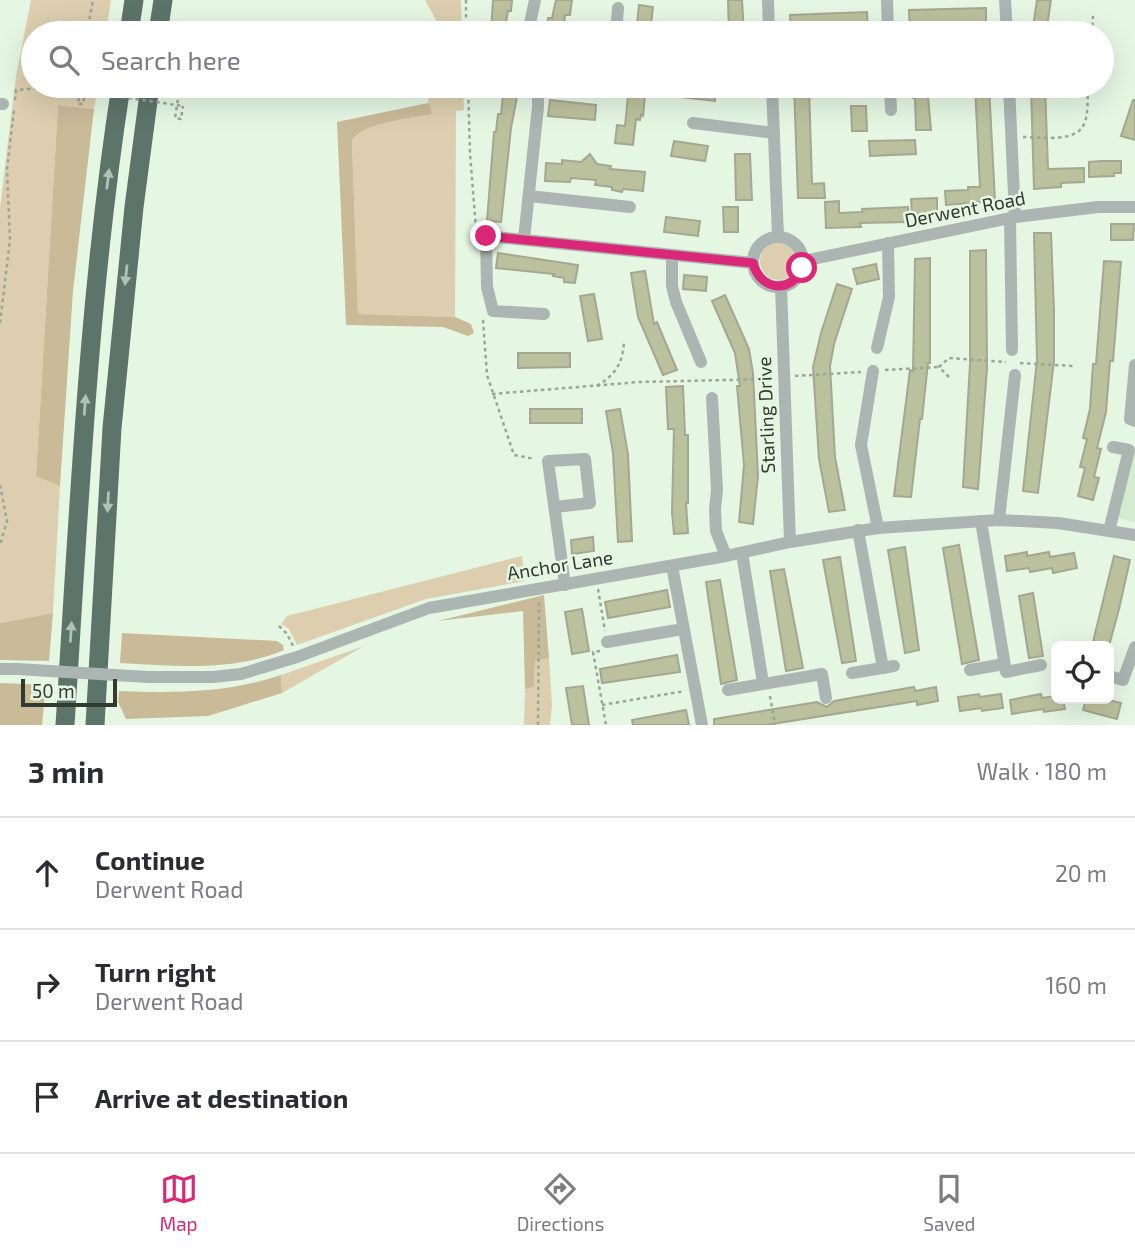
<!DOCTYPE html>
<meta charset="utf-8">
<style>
:root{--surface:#fff;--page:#f7f7f7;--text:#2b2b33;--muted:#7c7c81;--line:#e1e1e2;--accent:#db2777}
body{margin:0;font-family:"Exo 2",sans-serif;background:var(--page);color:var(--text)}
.controls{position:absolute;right:21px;bottom:21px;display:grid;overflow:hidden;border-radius:10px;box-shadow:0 7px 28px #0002}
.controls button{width:63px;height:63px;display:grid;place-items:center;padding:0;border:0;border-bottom:2px solid var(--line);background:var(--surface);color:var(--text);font:35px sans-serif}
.scale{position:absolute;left:21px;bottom:18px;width:96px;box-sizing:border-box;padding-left:7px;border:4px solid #333a32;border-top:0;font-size:19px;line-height:24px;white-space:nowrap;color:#333a32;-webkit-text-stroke:5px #e5f6e3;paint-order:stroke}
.stop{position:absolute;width:21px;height:21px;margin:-16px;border:5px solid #db2777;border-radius:50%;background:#fff}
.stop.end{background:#db2777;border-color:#fff;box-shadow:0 2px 7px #0008}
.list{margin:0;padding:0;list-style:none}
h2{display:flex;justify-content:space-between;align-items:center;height:91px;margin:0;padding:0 28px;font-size:30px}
h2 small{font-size:23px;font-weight:400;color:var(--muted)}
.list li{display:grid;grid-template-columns:46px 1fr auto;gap:21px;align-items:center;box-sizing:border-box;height:112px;padding:0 28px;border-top:2px solid var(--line)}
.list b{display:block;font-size:26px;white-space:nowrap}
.list p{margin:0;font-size:23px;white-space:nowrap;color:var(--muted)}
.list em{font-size:23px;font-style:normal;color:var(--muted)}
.icon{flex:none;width:38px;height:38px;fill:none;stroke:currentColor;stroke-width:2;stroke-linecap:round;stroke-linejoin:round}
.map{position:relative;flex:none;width:1135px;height:725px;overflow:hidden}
.search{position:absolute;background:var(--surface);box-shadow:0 7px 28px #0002;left:21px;right:21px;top:21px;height:77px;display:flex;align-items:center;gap:18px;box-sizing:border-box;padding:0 24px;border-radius:38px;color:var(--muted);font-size:26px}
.sheet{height:427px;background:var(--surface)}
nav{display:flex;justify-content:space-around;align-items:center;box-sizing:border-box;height:98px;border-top:2px solid var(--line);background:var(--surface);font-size:19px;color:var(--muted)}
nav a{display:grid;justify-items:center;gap:4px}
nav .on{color:var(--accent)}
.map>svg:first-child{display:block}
</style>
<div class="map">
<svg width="1135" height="725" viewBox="0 0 1135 725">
<rect width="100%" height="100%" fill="#e5f6e3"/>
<path fill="#d5ebd1" d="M1135 447V522L1118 518Z"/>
<g fill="#dcceaf">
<path d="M31 0H111L106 33H33V86H98L94 109 58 105 36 475 60 486 53 613 0 623V208L16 76Z"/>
<path d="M425 0H461L462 33H443Z"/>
<path d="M431 86H463L464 110 456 111 455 317 358 314 352 140C363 123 412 118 432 114L431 106 428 103Z"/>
<circle cx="779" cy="261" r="19"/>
<path d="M522 556 525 581 426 599 297 645 289 629 281 624 287 616Z"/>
<path d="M364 646 282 693 281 675Z"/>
<path d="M549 658 552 706 550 725H524L525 689 534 687 535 661Z"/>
</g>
<g fill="#c9ba98">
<path d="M428 103 431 106 432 114C412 118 363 123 352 140L358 314 455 317 471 324 474 333 468 336 443 327 346 325 337 122Z"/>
<path d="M58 105 94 109 73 291 60 486 36 476Z"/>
<path d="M544 595 549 658 535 661 534 687 525 689 523 611 438 621Z"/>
<path d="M53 613 49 661 0 660V623Z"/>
<path d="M122 633 277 641 283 645 284 650C233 672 174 666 120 663Z"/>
<path d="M281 675 282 693 208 716 126 719 118 702 119 691C174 693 228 693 281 675Z"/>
<path d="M0 683 46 685 42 725H0Z"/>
</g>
<g fill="#bcc19d" stroke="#a4a791" stroke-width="2">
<path d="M493 0H512L511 11H508L504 33H491Z"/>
<path d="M556 0H572L570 15H565L563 33H547L548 18H552Z"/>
<path d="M728 0H742L744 33H729Z"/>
<path d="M1037 0H1051L1046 33H1032Z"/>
<path d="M639 5 653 7 650 33H636Z"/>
<path d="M986 8V33H972V23L924 24V33H910L909 10Z"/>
<path d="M867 12 868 33H853V27L805 28V33H791L790 15Z"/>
<path d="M504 86H515L514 97H517L511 128 501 222 487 221 494 132H496L498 114H501Z"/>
<path d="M629 86H646L643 116 641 115 640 120 636 119 633 145 615 143 617 125 625 126Z"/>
<path d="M682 86H716L715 101 681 97Z"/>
<path d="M794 86H809L812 184 824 183 825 198H798Z"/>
<path d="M912 86H927L931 130H916L915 98H913Z"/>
<path d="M975 86H989L995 201 946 205 945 191 968 190V187H980Z"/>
<path d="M1031 86H1045L1048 169 1084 168V182L1061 183V187L1034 189Z"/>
<path d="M550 100 596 105 595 120 548 116Z"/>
<path d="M1133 100H1135V140L1121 136Z"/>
<path d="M851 106H866L867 131H852Z"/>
<path d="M915 140 916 154 870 156 869 141Z"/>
<path d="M674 141 708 146 705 161 671 156Z"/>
<path d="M590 154 597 164 611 166 610 169 645 172 643 191 623 189 622 192 612 190V187L595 185 596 180 571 178 570 182 545 181 546 163 562 164V160L581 162Z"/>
<path d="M735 154H750L752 200H736Z"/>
<path d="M1101 161H1121V173H1114V176L1089 177V162Z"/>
<path d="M937 198V214H912L911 199Z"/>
<path d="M839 201V213L862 212V209L908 207 909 222 860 223 861 227 826 228 825 202Z"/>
<path d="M723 207H738V232H724Z"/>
<path d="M666 217 700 221 698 236 664 232Z"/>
<path d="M1111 224H1134L1133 240H1111Z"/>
<path d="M1034 233H1051L1054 311V361L1038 493 1023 491 1037 360Z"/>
<path d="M986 250 987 368 978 489 963 487 970 364V251Z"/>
<path d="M498 253 578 265 575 283 564 282V278L553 276 554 274 496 268Z"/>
<path d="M930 258V363H928L922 419H920L911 497 894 496 910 370 913 371 915 259Z"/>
<path d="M1104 261 1121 262 1113 361H1110L1106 412 1097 448 1101 449 1094 477 1099 478 1093 500 1078 496 1085 468 1080 467 1087 439 1083 438 1090 409 1093 364H1096Z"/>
<path d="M876 264 879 279 857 284 853 269Z"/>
<path d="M645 271 654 324 657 322 677 370 663 375 638 317 631 273Z"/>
<path d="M684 275 707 277 706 291 683 289Z"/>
<path d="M837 284 852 289 834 344 830 366 835 457 845 510 829 512 819 459 813 367 821 333Z"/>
<path d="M594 294 602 339 588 341 580 296Z"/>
<path d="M725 295 749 349 753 373 758 476 753 524 739 522 744 465 737 386H740L735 353 712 301Z"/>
<path d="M518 353H570V367L518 368Z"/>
<path d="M683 386 685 435H688V503H686L688 533 674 534 672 512 674 429H668L666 387Z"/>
<rect x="530" y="409" width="52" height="14"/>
<path d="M620 409 628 454 632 541 618 542 613 453 606 411Z"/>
<path d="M593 537 594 551 572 554 571 540Z"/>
<path d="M959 545 979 660 962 664 943 548Z"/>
<path d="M905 547 919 650 905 653 888 550Z"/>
<path d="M1027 552V556L1049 552 1050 557 1074 553 1077 568 1053 573 1052 568 1030 572 1029 568 1007 571 1005 556Z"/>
<path d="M1114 556 1130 560 1119 609 1109 646H1092Z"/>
<path d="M840 557 856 661 842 663 823 560Z"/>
<path d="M784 569 803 668 786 671 770 571Z"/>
<path d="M720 580 737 680 721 684 706 582Z"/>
<path d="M667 590 670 607 608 618 605 602Z"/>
<path d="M1033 593 1043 656 1029 658 1019 596Z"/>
<path d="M582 609 589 651 572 654 565 612Z"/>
<path d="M677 655 680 672 602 683 600 669Z"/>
<path d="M583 686 589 725H572L566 688Z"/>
<path d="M914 687 915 691 936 687 938 701 917 705V701L766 725H714V719L817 702 827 707 834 701Z"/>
<path d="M979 694 980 697 1001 694 1003 708 982 711 981 708 960 711 958 697Z"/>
<path d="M1041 694 1042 698 1056 696V699H1063L1065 709 1044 712 1043 709 1012 714 1010 700Z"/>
<path d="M1086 699H1105L1121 703 1117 719 1083 710Z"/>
<path d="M686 710 689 725H633L632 720Z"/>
</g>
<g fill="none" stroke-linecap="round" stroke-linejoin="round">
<g stroke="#99a698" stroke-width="2.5" stroke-dasharray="3.5 3.5" stroke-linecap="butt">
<path d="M466 0V33"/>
<path d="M87 33 93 0"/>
<path d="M1092 33 1093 16"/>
<path d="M180 86 175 118 181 119 183 106"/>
<path d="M468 86 470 153 476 229"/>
<path d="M80 91 78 104H83L86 86"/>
<path d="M15 100 16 90 61 86"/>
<path d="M1023 137C1039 137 1077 143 1084 124 1089 113 1087 98 1088 86"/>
<path d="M483 320 487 375 514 455 535 459"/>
<path d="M0 323 10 240 7 169 14 110"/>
<path d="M1020 363 1074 366"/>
<path d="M885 370 939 367"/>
<path d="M795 376 861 372"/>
<path d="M949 377 939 367 949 358 1006 362"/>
<path d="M597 386C616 374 623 363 624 341"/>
<path d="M492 394 639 382 772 379"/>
<path d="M0 485 7 521 0 545"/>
<path d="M598 589 605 631"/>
<path d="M279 626 287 634 293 646"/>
<path d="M600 651 593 652 606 725"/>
<path d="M770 696 775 725"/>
<path d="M602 705 685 691"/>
<path d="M538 725 539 602"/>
</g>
<g stroke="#abb6b2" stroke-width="12">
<path d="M768 0 769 33"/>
<path d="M887 0 888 33"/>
<path d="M1005 0 1007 33"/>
<path d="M528 33 535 0"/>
<path d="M616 33 618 8"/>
<path d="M580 86 611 89"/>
<path d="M772 86 778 237"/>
<path d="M890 86 891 110"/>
<path d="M1009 86 1015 217"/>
<path d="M0 104H3"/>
<path d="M693 123 774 133"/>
<path d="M529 196 630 207"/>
<path d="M1010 218 1012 350"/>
<circle cx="778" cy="262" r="25"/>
<path d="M524 239 538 107V86"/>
<path d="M672 255V286L676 302 701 362"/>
<path d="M803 261 1015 217 1098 207H1135"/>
<path d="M781 286 790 542"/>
<path d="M544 314 493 311 487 287 486 236 753 263"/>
<path d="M877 348 889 297 888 243"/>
<path d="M1135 365 1130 419 1135 421"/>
<path d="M873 371 861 445 878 528"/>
<path d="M712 398 717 490 715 509 716 531 726 556"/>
<path d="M555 507 590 503 585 459 548 461 565 585"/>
<path d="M999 520 1015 375"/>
<path d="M981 521 1006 672 1041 665"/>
<path d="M858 530 883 668"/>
<path d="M1109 531 1129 450 1113 447"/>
<path d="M742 553 763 683"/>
<path d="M672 566 702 725"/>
<path d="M607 642 683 629"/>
<path d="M0 669H17"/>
<path d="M970 670 1004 664"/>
<path d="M852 673 894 666"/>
<path d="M1109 676 1123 680 1135 647"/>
<path d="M148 677H213L241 674 297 657 429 608 726 556 790 542 878 528 999 520 1058 523 1135 535"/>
<path d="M728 690 822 674 826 698"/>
</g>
<g stroke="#5d746b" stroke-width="19">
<path d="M129 33 134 0"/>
<path d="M158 33 163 0"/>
<path d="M65 725C79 511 88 298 121 86"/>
<path d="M95 725 112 428 134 207 150 86"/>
</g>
<path stroke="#99a698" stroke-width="2.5" stroke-dasharray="3.5 3.5" stroke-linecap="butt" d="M80 91 183 106"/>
<path stroke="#abb6b2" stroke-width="12" d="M17 669 148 677"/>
</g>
<defs><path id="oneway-solid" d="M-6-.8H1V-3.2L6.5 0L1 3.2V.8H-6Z" transform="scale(1.75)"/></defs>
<g fill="#afc2b3">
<use href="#oneway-solid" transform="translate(108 179) rotate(-83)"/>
<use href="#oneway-solid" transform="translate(126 275) rotate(96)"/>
<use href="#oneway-solid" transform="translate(85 405) rotate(-86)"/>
<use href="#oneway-solid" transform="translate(108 502) rotate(93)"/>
<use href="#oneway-solid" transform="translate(71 632) rotate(-86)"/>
</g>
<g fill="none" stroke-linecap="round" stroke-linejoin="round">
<path stroke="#db2777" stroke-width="9" d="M486 236 753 263C760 290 791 295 802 268"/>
</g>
<g text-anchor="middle" stroke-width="5" stroke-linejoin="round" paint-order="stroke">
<g font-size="19" fill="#333a32" stroke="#e5f6e3">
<text transform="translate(965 209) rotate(-11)" y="7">Derwent Road</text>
<text transform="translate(766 415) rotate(-92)" y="7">Starling Drive</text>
<text transform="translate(560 565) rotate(-9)" y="7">Anchor Lane</text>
</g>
</g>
</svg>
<div class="controls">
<button><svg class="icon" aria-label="locate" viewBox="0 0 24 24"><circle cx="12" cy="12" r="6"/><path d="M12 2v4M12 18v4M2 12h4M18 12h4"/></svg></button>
</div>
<div class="scale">50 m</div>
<div class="stop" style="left:802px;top:268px"></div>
<div class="stop end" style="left:486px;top:236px"></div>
<div class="search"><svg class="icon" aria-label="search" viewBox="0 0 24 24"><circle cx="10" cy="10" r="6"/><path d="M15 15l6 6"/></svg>Search here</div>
</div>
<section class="sheet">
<h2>3 min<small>Walk · 180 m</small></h2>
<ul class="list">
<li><svg class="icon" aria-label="ahead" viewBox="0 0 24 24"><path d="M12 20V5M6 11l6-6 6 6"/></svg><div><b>Continue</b><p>Derwent Road</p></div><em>20 m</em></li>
<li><svg class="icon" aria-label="right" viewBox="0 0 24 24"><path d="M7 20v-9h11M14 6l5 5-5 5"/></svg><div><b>Turn right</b><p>Derwent Road</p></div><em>160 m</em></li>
<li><svg class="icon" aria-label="arrive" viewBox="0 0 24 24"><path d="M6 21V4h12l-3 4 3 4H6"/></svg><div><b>Arrive at destination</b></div></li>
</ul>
</section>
<nav>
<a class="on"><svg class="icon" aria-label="map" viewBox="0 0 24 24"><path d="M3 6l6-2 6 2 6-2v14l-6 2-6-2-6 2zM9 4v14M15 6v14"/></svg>Map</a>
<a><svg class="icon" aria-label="directions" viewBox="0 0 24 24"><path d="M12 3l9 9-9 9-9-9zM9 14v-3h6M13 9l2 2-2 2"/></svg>Directions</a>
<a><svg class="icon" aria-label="saved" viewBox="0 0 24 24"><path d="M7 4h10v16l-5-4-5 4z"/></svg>Saved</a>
</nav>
